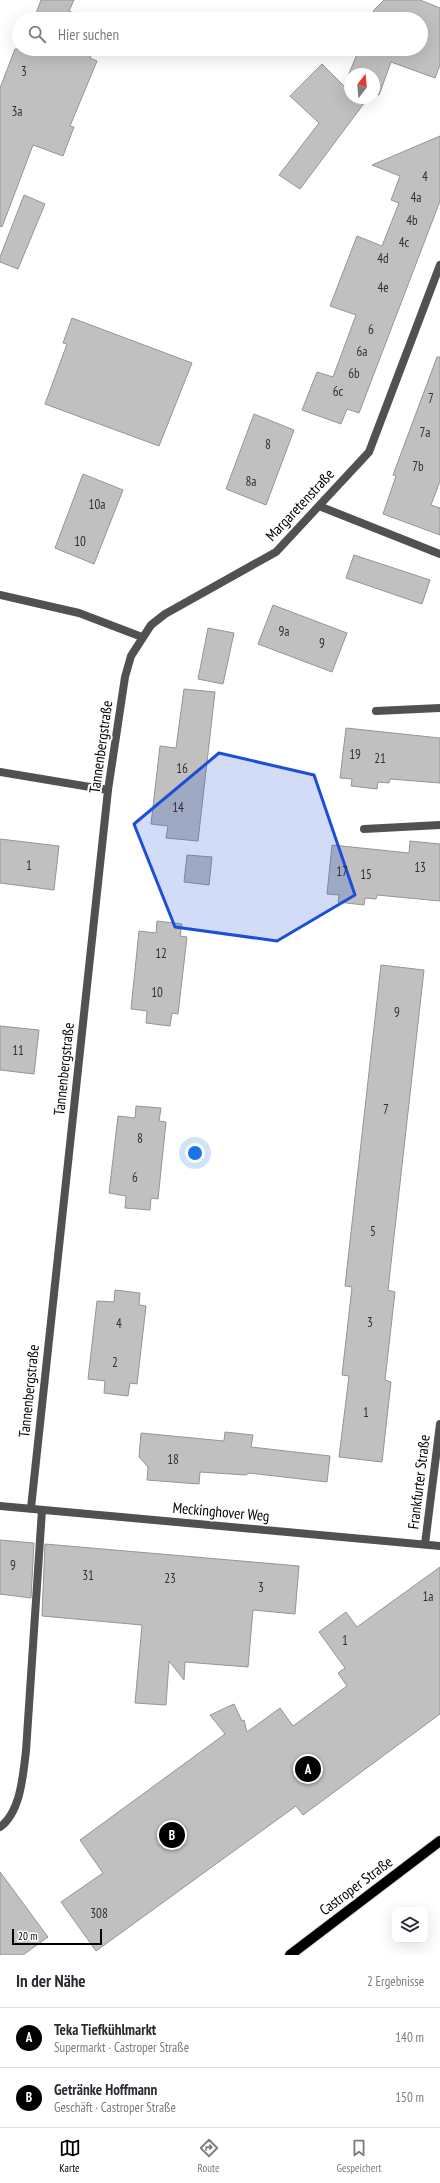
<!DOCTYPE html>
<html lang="de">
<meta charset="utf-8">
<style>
:root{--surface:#fff;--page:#f7f7f7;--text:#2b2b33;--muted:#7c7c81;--line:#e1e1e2;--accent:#000}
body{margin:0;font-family:"PT Sans Narrow",sans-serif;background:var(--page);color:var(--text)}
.controls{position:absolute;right:12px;bottom:12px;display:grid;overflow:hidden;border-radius:8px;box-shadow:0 4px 16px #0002}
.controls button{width:36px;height:36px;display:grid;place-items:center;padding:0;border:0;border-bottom:1px solid var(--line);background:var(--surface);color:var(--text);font:20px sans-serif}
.compass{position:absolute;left:344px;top:68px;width:36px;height:36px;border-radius:50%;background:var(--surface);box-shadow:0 4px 16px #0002;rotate:16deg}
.scale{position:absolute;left:12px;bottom:10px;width:90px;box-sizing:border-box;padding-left:4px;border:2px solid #000;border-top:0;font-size:11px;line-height:14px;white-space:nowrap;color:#000;-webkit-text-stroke:3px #fff;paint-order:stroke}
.you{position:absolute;left:195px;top:1153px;width:14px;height:14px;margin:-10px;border:3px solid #fff;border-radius:50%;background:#1a73e8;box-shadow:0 0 0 6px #1a73e833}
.badge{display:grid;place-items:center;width:26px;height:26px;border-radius:50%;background:var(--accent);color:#fff;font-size:13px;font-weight:700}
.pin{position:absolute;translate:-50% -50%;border:2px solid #fff;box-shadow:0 1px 4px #0006}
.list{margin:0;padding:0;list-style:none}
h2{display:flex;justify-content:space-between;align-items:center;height:52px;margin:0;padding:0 16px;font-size:17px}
h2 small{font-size:13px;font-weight:400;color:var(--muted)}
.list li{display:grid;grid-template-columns:26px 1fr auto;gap:12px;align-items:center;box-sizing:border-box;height:60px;padding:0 16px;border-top:1px solid var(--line)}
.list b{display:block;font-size:15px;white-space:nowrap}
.list p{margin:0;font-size:13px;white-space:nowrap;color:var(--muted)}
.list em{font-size:13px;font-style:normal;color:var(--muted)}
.icon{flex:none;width:22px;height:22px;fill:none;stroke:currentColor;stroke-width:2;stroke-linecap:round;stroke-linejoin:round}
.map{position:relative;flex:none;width:440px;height:1955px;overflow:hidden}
.search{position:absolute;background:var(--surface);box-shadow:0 4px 16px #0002;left:12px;right:12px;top:12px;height:44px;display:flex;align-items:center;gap:10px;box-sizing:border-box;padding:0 14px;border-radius:22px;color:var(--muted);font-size:15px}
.sheet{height:172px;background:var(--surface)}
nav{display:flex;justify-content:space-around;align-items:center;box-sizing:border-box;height:56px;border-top:1px solid var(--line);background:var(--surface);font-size:11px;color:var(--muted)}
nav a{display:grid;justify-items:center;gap:2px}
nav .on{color:var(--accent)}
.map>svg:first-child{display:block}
</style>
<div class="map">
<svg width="440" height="1955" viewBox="0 0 440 1955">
<rect width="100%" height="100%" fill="#fff"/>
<g fill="#c0c0c0" stroke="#959595">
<path d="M41 0H74L69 11 74 13 72 19H34Z"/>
<path d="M384 0H420L440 8V65L435 78 391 62 379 95 374 94V74H350V98H368L300 189 279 175 319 123 290 96 322 64 344 86 359 49H421V19H370L374 10Z"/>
<path d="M15 49H93L90 58 97 61 70 126 74 127 63 156 33 145 2 227 0 226V88Z"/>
<path d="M440 136V201L359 413 347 409 341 424 302 410 317 372 333 377 356 315 330 306 357 236 382 246 399 203 391 200 400 176 372 165Z"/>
<path d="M24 195 45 204 18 269 0 262V257Z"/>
<path d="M72 318 192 363 159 446 45 404 67 344 63 343Z"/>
<path d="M437 357H440V481L431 505 440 508V535L383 514 396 476 393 475Z"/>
<path d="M254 414 294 430 266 505 226 489Z"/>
<path d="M83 474 123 490 94 564 55 548Z"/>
<path d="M354 555 430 580 422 604 346 578Z"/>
<path d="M273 605 347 633 332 672 258 644Z"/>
<path d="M208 628 234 633 223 684 198 679Z"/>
<path d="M184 689 215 692 198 841 166 838 168 826 151 824 160 746 176 748Z"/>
<path d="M346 728 440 738V783L390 779 389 783 378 782 377 789 351 786 352 779 340 778Z"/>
<path d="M0 839 59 846 54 890 0 883Z"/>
<path d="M410 841 440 844V901L377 895 376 899 365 898 364 905 338 902 339 895 327 894 332 845 409 853Z"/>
<path d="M187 855 212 857 209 885 184 882Z"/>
<path d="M157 921 182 924 180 936 187 937 178 1014 172 1013 170 1026 146 1023 147 1011 131 1009 139 931 156 933Z"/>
<path d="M381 965 424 970 388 1290 395 1292 385 1380 391 1382 382 1462 339 1457 349 1376 342 1375 352 1287 345 1286Z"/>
<path d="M0 1026 39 1030 34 1074 0 1070Z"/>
<path d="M136 1106 161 1108 159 1121 166 1122 158 1199 151 1198 150 1210 125 1208 126 1196 109 1193 118 1116 135 1118Z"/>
<path d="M115 1290 140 1293 139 1305 146 1306 137 1384 130 1383 128 1396 104 1393 105 1381 88 1379 97 1301 114 1302Z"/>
<path d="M225 1432 253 1435 251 1447 330 1456 327 1482 249 1473 246 1475 200 1472 199 1484 147 1480 148 1467 139 1457 141 1433 224 1441Z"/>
<path d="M0 1540 34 1543 31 1598 0 1594Z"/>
<path d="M45 1544 299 1566 295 1614 253 1610 248 1667 185 1662 184 1680 169 1661 166 1705 135 1703 142 1625 42 1616Z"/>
<path d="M440 1567V1714L303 1815 296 1806 96 1951 61 1902 103 1873 80 1840 225 1734 210 1715 234 1704 242 1721 244 1720 247 1732 280 1708 293 1726 347 1686 338 1673 345 1668 319 1632 346 1612 357 1627Z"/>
<path d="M0 1872 48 1937 23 1955H0Z"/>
</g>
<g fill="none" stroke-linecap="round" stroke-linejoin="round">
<defs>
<path id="primary" d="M290 1955 440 1841"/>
</defs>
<use href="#primary" stroke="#dbdbdb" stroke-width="12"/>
<g stroke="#515151" stroke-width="8">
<path d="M319 506 440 554"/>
<path d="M0 1827C21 1812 23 1774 26 1751L42 1510"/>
</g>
<g stroke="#515151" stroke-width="8">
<path d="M0 595 79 613 142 637"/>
<path d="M376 711 440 708"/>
<path d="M0 772 108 790"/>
<path d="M364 829 440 825"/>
<path d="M0 1506 440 1546"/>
<path d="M31 1508 108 790 125 677 131 656 151 625 165 614 276 552 369 452 440 265"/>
<path d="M425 1544 440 1424"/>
</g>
<use href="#primary" stroke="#000" stroke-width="10"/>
</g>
<path fill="#1d4ed8" fill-opacity="0.2" stroke="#1d4ed8" stroke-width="3" stroke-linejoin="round" d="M219 753 314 775 355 895 277 941 175 927 134 824Z"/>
<g text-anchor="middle" stroke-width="4" stroke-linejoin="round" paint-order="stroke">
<g font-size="13" fill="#303030">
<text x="24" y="76">3</text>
<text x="17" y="116">3a</text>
<text x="425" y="181">4</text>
<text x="416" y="202">4a</text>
<text x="412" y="225">4b</text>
<text x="404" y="247">4c</text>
<text x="383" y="263">4d</text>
<text x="383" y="292">4e</text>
<text x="371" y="334">6</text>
<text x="362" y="356">6a</text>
<text x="354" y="378">6b</text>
<text x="338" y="396">6c</text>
<text x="431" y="403">7</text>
<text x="425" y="437">7a</text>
<text x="268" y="449">8</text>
<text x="418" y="471">7b</text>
<text x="251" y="486">8a</text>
<text x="97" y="509">10a</text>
<text x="80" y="546">10</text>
<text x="284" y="636">9a</text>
<text x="322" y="648">9</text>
<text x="355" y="759">19</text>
<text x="380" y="763">21</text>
<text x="182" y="773">16</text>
<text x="178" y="812">14</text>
<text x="29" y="870">1</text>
<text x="420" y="872">13</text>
<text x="342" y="876">17</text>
<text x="366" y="879">15</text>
<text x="161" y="958">12</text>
<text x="157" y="997">10</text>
<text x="397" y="1017">9</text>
<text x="18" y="1055">11</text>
<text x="386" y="1114">7</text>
<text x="140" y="1143">8</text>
<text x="135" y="1182">6</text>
<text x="373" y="1236">5</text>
<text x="370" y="1327">3</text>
<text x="119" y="1328">4</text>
<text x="115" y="1367">2</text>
<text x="366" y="1417">1</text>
<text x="173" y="1464">18</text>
<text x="13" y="1570">9</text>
<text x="88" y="1580">31</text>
<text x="170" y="1583">23</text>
<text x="261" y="1592">3</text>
<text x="428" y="1601">1a</text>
<text x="345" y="1645">1</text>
<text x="99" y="1918">308</text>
</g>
<g font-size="15" fill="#000" stroke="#fff">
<text transform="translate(300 505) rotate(-47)" y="5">Margaretenstraße</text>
<text transform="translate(101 747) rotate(-82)" y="5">Tannenbergstraße</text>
<text transform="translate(64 1069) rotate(-84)" y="5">Tannenbergstraße</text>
<text transform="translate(29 1391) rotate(-84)" y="5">Tannenbergstraße</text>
<text transform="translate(419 1482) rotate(-83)" y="5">Frankfurter Straße</text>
<text transform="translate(221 1512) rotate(5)" y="5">Meckinghover Weg</text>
<text transform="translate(356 1886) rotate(-37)" y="5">Castroper Straße</text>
</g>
</g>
</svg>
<div class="controls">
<button><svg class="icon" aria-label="layers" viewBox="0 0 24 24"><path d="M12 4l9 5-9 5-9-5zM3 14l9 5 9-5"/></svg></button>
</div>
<svg class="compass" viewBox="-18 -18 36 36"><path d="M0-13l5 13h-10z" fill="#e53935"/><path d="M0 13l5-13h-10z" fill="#7c7c81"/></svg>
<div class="scale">20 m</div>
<div class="you"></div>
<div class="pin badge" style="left:308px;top:1769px">A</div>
<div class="pin badge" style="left:172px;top:1835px">B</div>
<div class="search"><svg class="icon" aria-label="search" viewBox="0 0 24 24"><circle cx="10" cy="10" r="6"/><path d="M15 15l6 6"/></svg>Hier suchen</div>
</div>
<section class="sheet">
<h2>In der Nähe<small>2 Ergebnisse</small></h2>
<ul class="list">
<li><span class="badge">A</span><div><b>Teka Tiefkühlmarkt</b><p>Supermarkt · Castroper Straße</p></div><em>140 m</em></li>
<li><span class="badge">B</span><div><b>Getränke Hoffmann</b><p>Geschäft · Castroper Straße</p></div><em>150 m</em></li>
</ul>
</section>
<nav>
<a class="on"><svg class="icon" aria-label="map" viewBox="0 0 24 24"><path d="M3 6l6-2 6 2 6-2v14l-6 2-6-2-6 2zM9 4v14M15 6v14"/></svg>Karte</a>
<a><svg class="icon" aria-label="directions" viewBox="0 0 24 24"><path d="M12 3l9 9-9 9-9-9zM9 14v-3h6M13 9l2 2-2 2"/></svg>Route</a>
<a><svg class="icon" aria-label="saved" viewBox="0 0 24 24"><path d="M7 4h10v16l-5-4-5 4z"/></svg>Gespeichert</a>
</nav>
